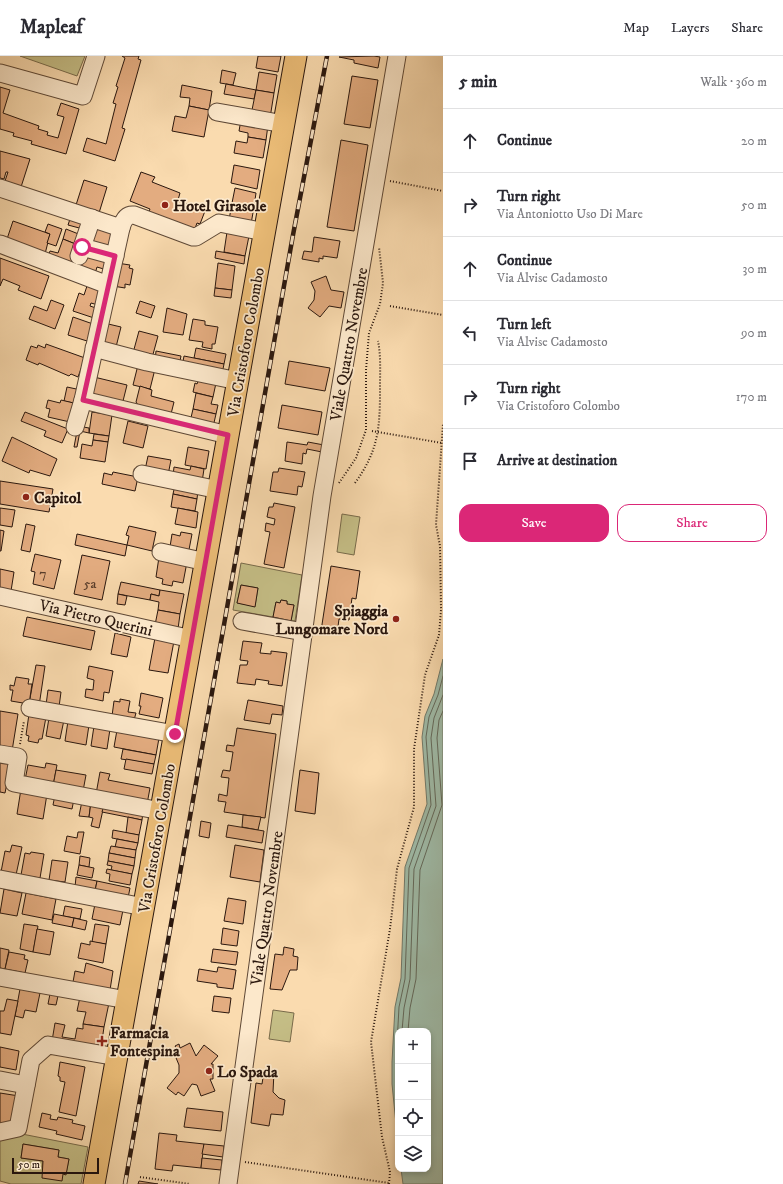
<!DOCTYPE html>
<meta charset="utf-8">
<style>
:root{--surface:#fff;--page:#f7f7f7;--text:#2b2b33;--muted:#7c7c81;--line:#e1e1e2;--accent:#db2777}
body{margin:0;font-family:"IM FELL DW Pica",serif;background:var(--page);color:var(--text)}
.controls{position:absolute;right:12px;bottom:12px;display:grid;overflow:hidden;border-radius:8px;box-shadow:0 2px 6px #0003}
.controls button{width:36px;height:36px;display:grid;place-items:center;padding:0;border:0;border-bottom:1px solid var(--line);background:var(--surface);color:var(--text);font:20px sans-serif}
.scale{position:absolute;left:12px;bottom:10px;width:87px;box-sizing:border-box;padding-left:4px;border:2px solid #2a170e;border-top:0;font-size:11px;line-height:14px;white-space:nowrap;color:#2a170e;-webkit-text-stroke:3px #fce8cb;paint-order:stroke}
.stop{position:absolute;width:12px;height:12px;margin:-9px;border:3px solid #db2777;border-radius:50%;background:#fff}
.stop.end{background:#db2777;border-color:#fff;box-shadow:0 1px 4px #0008}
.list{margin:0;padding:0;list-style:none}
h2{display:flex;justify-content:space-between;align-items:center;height:52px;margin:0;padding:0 16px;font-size:17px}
h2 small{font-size:13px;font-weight:400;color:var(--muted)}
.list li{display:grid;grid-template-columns:26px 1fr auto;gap:12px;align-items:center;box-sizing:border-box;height:64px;padding:0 16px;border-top:1px solid var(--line)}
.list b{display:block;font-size:15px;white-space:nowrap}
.list p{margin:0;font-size:13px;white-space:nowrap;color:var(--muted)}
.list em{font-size:13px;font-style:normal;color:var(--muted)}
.actions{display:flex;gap:8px;padding:12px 16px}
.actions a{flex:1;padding:9px 0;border:1px solid var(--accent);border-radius:12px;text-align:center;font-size:14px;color:var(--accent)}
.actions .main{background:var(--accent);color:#fff}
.icon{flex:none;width:22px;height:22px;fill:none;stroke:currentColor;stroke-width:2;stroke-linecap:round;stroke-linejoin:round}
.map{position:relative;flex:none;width:443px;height:1128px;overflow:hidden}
header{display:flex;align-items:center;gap:24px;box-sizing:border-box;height:56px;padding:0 20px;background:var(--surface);border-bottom:1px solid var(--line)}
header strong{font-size:19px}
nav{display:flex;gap:22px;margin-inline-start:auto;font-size:14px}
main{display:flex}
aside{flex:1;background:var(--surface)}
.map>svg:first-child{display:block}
</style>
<header>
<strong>Mapleaf</strong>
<nav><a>Map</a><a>Layers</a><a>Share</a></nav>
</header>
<main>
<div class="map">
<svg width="443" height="1128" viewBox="0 0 443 1128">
<rect width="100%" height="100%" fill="#fadbaf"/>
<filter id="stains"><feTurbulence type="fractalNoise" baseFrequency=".005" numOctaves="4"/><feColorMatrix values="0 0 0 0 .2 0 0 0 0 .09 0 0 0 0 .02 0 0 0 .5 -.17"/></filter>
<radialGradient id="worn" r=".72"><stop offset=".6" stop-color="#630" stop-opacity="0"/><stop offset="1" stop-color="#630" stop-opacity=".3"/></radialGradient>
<g fill="#c5be86" stroke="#786a4a" fill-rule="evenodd">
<path d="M20 0H85L77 20Z"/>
<path d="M342 458 360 461 354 499 337 496Z"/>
<path d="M241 507 302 519 295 565H291L294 549 287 548V545L281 544 280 547 276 546 273 561 233 554ZM241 529 258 532 255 550 237 547Z"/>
<path d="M273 954 294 957 290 986 269 983Z"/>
<path d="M22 1078 88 1091 81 1128H11L0 1125V1082ZM23 1088 59 1094 58 1101 69 1103 66 1118 42 1112 43 1105 21 1102Z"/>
</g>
<path fill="#9fbba8" stroke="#70796a" d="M443 603V1128H403L401 1113H428V975H398V1088L392 1028V1006L395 951 401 922 405 811 427 748 422 681 425 660 434 638Z"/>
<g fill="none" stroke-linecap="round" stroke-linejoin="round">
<g stroke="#64695b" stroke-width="1">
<path d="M402 975 404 952 410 923 414 813 436 750 431 682 434 662 443 639"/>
<path d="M408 975 410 952 416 923 420 814 442 749 437 682 439 664 443 655"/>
<path d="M398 1052 396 1006 399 951 405 923 409 812 431 749 426 681 429 661 438 639 443 620"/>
</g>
</g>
<g fill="#e3ac80" stroke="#2a170e">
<path d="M122 0H139L138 3 141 4 122 72 125 73 115 105 83 95 87 82 106 88 116 48 113 47 118 31 116 30 125 2Z"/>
<path d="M258 0H281L278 16 256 12Z"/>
<path d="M374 0 380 1 378 12 354 7V4L339 1Z"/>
<path d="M222 14 236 17 233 29 220 27Z"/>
<path d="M259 16 277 19 274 37 256 34Z"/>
<path d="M352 20 378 24 370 72 344 68Z"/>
<path d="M226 28 256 34 254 43 224 38Z"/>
<path d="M182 29 212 35 209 54 189 50 190 42 180 41Z"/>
<path d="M0 31 10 34 3 57 39 70 38 73 48 76 47 79 58 82 64 61 57 59 61 47 79 53 66 98 31 88 32 85 13 80 14 77 0 73Z"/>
<path d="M256 34 274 37 270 62 251 59Z"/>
<path d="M189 50 209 54 204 81 172 75 175 60 186 62Z"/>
<path d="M241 64 268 69 266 84 248 81V77L239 75Z"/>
<path d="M248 81 266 84 263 102 234 97 236 85 247 87Z"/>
<path d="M341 84 368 89 354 175 327 171Z"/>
<path d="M0 95 30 103 21 131 5 125 8 116H6L4 123 0 122Z"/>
<path d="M234 109 260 114 257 133 231 127Z"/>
<path d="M141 116 155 121 152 126 180 137 178 144 205 155 200 168 197 167 193 178 147 160 150 153 130 145Z"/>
<path d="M84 124 107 131 99 157 76 149Z"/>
<path d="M235 132 256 137 254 151 232 147Z"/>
<path d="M232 147 254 151 251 168 229 164Z"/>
<path d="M71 160 86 165 83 173 68 169Z"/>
<path d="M13 165 50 178 45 198 6 186Z"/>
<path d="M48 168 62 173 56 190 47 187 50 178 45 176Z"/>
<path d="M92 171 112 177 107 194 87 189Z"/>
<path d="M66 173 81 179 78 189 63 183Z"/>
<path d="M227 176 249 180 245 200 224 196Z"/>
<path d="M314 181 340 185 337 202 323 200V203L319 202V206L302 203 304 195 312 196Z"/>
<path d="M63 183 110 202 107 214 97 211 94 221 47 203 50 195 58 197Z"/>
<path d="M216 195 245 200 244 208 215 202Z"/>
<path d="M0 202 49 220 41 243 18 234 20 230 3 223 0 230Z"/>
<path d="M117 207 130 209 129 212 133 213 130 229 125 228V232L113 230Z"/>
<path d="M218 207 235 210 232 234 215 232Z"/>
<path d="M326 220 331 234 344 236 341 252 329 250 320 261 308 252 314 244 315 235 311 226Z"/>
<path d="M88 227 103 231 98 249 91 247 90 250 96 252 94 262 73 255 79 237 84 239Z"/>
<path d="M215 232 232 234 231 242 214 240Z"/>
<path d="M51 244 64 249 55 273 29 263 34 250 47 255Z"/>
<path d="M140 245 155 250 151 262 136 257Z"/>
<path d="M167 252 187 258 183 279 163 276Z"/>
<path d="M73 261 93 268 87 285 68 279Z"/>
<path d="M193 263 205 265V269L218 271 215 288H212V293L202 291 203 286 189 284Z"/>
<path d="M104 267 121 271 116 291 100 287Z"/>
<path d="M139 275 158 280 152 302 133 297Z"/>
<path d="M46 288 85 302 78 321 71 318 69 320 39 307 38 309 26 304 31 290 37 292 38 289 45 292Z"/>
<path d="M196 292 226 298 224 308 194 302Z"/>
<path d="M156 295 181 300 179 310 155 305Z"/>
<path d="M184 300 224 308 222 318 182 311Z"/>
<path d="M289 305 330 312 325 335 285 328Z"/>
<path d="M138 309 155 313 150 333 133 329Z"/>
<path d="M94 321 127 329 122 349 89 341Z"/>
<path d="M199 323 216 327 213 341 193 336 195 327 197 328Z"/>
<path d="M140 330 152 334 151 340 174 346 170 362 142 355 136 346Z"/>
<path d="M67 331 81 334 78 348 64 345Z"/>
<path d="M196 337 213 341 211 348 218 349 216 358 193 353Z"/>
<path d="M48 344 60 347 61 344 78 348 70 366 48 361 50 353 46 352Z"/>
<path d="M282 349 322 356 318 379 278 372Z"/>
<path d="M193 353 216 358 213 371 190 366Z"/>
<path d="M25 356 68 373 62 387 44 380 46 375 21 365Z"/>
<path d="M92 356 112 359 109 380 89 377Z"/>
<path d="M128 365 148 370 143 392 123 387Z"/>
<path d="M78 370 89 372V377L80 375 77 391H74Z"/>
<path d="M94 378 109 380 108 386 93 384Z"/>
<path d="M12 381 57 403 50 420 30 414 29 417 2 405Z"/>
<path d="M93 384 108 386 105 406 80 402 82 388 92 390Z"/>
<path d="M287 386 307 389 308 386 324 389 322 396 307 393 306 398 303 397 302 408 285 405Z"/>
<path d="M188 391 209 395 206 413 185 409Z"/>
<path d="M148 400 171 404 168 419 145 414Z"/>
<path d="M191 410 204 413 202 426 173 420 174 411 190 414Z"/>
<path d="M279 412 305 416 302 431 298 430 297 439 270 435 273 416H278Z"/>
<path d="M113 416 138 421 135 435 102 428 104 417 112 419Z"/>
<path d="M0 425 53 433 49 456 0 448Z"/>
<path d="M175 429 198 434 197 443 173 438Z"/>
<path d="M173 438 197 443 195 455 171 451Z"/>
<path d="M274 447 295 451 284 512 264 508 270 476 265 475 266 467 274 469 275 463 267 461 269 451H273Z"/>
<path d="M0 452 15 454 12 471 0 469Z"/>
<path d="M178 452 198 456 196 472 175 468Z"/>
<path d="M26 468 35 470 30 496 21 494Z"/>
<path d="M129 470 156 476 152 495 127 489 129 480 126 479Z"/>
<path d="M0 474 4 475 1 495H0Z"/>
<path d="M181 476 192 478 188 499 170 491 172 478 180 480Z"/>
<path d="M77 478 127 489 125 500 75 489Z"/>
<path d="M35 498 61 504 54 533 33 528 35 516 31 515Z"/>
<path d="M82 499 110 505 102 544 74 538Z"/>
<path d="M159 501 187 506 183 527 173 525 172 530 162 528 163 523 156 521Z"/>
<path d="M331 510 360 515 356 543 352 542 349 564 339 563 337 578 321 575Z"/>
<path d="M0 513 14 516 11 535 0 533Z"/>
<path d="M121 526 160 534 159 540 151 538 150 544 118 538Z"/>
<path d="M241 529 258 532 255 551 237 547Z"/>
<path d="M160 534 184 538 180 558 158 554 159 546 150 544 151 538 159 540Z"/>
<path d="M118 538 127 540 125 549 117 548Z"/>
<path d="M281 544 287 545V548L294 549 291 565 273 561 276 546 280 547Z"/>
<path d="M158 554 180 558 178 573 155 569Z"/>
<path d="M27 561 95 575 91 594 23 580Z"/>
<path d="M115 577 131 581 127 601 111 598Z"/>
<path d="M155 582 174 585 168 617 149 614Z"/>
<path d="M243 585 262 587 260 597 271 598V595L287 597 282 630 268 628 269 625 256 623 255 629 237 627 240 609H247L248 605 240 604Z"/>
<path d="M36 609 45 610 39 650 29 648Z"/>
<path d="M89 610 113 615 109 637 104 636 103 645 85 641 86 633 93 634 94 624 87 622Z"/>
<path d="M16 621 29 623 28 628H32L29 648 11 645 13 634H10V629L14 630Z"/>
<path d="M48 634 61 636 59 651 46 649Z"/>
<path d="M141 637 163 642 159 662 139 658 141 650H139Z"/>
<path d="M120 643 130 645 128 656 136 657 134 664 112 660 114 645 120 646Z"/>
<path d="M248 644 283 650 282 659 272 658 270 668 244 664Z"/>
<path d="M0 655 18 658 12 695 0 693Z"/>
<path d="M29 658 46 661 42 683H39L38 687 28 685 29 680 26 679Z"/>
<path d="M49 662 64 664 60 683 46 680Z"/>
<path d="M68 665 89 669 86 689 65 685Z"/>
<path d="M94 670 110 673 107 693 91 690Z"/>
<path d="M237 672 276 678 265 762 224 756 226 746 218 745 219 738 227 740 229 722 221 721 223 714 230 715 233 696 226 695 227 689 234 690Z"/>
<path d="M117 674 159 682 156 699 114 691Z"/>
<path d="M123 693 156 699 154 708 121 703Z"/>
<path d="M126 703 154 708 152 718 124 713Z"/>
<path d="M0 705 11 707 5 737 0 736Z"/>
<path d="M46 707 57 709 53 730 25 724 28 709 45 712Z"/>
<path d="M56 714 86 719 83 735 53 730Z"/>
<path d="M300 714 319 717 315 758 295 755Z"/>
<path d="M100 716 110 718 108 724 150 732 147 748 96 738Z"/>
<path d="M21 733 47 738 43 763 17 758Z"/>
<path d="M55 739 74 743 72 753 53 749Z"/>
<path d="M82 745 91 746 89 761 79 760Z"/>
<path d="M91 746 104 749 99 772 91 770 93 762 89 761Z"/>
<path d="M104 749 143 756 142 764 102 756Z"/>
<path d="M243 759 261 761 258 774 242 771Z"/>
<path d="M128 761 142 764 139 779 126 777Z"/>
<path d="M201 765 211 767 209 782 199 780Z"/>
<path d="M228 769 264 775 262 787 226 781Z"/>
<path d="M113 774 139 779 138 787 112 782Z"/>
<path d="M78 776H84L80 798 64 795 67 780 77 782Z"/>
<path d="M117 783 138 787 136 794 115 791Z"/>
<path d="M12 789 22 791 16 819 1 816 5 795 10 796Z"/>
<path d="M235 789 264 794 260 826 230 821Z"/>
<path d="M111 790 136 794 135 802 109 797Z"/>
<path d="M31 796 44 798 40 822 21 819 25 797 30 798Z"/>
<path d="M109 797 135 802 134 810 108 805Z"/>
<path d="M80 800 90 802 89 811 79 809Z"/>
<path d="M52 804 68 806 65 826 49 824Z"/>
<path d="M108 805 134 810 132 818 111 814 112 810 107 809Z"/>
<path d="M79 809 94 812 92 822 77 819Z"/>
<path d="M107 813 132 818 130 829 109 825 110 818 106 817Z"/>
<path d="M76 821 97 825 95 835 75 831Z"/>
<path d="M97 825 130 832 128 842 95 835Z"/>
<path d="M4 833 22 837 17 860 0 857Z"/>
<path d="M26 837 56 843 52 864 22 858Z"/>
<path d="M228 842 246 845 243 868 224 865Z"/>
<path d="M95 848 123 854 120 869 92 863Z"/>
<path d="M65 850 82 853 80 863 63 860Z"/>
<path d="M54 858 74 862 72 871 52 867Z"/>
<path d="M74 862 87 865 85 874 72 871Z"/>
<path d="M24 868 38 870 33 896 20 893Z"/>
<path d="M95 868 109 870 106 888 92 886Z"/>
<path d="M223 872 239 875 237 890 221 888Z"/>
<path d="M37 873 54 876 50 899 33 896Z"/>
<path d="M90 885 106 888 103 907 78 902 81 887 90 889Z"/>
<path d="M284 891 294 893 293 900 298 901 297 914H290L282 934 270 933 275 898 283 899Z"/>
<path d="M0 892 9 894 5 913 0 912Z"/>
<path d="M213 893 238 896 236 909 211 906Z"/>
<path d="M9 896 25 899 24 903 28 904 25 917 5 913Z"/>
<path d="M86 907 113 915 110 934 73 926 75 915 84 917Z"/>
<path d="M218 911 236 914 233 933 217 931V928L197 925 199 913 217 916Z"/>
<path d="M20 933 40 937 36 956 25 954 23 962 15 960Z"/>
<path d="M50 938 58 940 56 949 48 948Z"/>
<path d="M214 940 231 942 229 957 212 955Z"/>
<path d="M80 941 109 947 104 971 83 968 86 956 77 955Z"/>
<path d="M7 943 18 945 11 979 0 977V955H4Z"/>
<path d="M55 967 65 969 62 981 75 983 77 972 83 973V968L104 971 101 992 52 985Z"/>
<path d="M190 987 196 1000 204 989 218 1000 211 1008H213V1023H210L215 1035 201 1040 197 1029 192 1028 184 1040 178 1036 176 1039 167 1032 179 1017V1009L174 997 178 995 175 990 179 988 180 992Z"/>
<path d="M0 991 19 995 16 1014 0 1011Z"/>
<path d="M60 1006 85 1011 76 1060 59 1056 65 1026 60 1025V1021L58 1020Z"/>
<path d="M264 1015 274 1016 273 1036 279 1042 285 1044 283 1059 271 1058 269 1070 251 1067 256 1027 262 1028Z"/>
<path d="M0 1037 19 1040 13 1070 0 1071Z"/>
<path d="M187 1052 223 1056 221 1075 184 1071Z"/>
<path d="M42 1057 51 1059 50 1063 57 1064 58 1061 73 1064 72 1067 85 1070 82 1084 56 1078 57 1075 39 1071Z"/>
<path d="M159 1077 177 1079 176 1085 204 1088 201 1112 173 1109 172 1115 155 1113Z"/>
<path d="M23 1088 59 1094 58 1101 69 1103 66 1119 63 1118 62 1125 42 1122 43 1105 21 1102Z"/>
<path d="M204 1088 224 1090 223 1101 202 1098Z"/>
<path d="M202 1102 222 1104 221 1114 201 1112Z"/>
<path d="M139 1125 158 1128H138Z"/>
</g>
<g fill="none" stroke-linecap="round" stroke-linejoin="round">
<defs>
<g id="minor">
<path d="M0 17 83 40 96 0"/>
<path d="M217 56 284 68"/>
<path d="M0 132 121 172"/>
<path d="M0 188 108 229"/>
<path d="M82 191 115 200"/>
<path d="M79 200 92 162"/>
<path d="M94 292 147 306 238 325"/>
<path d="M75 371 83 344"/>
<path d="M228 379 83 344 121 172C123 165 126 158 134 159L193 181H196L219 167 265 176"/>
<path d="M142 418 219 434"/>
<path d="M161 496 206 506"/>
<path d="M0 540 192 583"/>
<path d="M242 565 304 576"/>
<path d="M30 652 175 678"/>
<path d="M0 698 18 701 14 727 161 755"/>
<path d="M0 823 144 851"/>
<path d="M0 921 127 944"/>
<path d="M0 1024 26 1029"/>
<path d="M0 1076 18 1072 31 1004 48 989 117 1001"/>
<path d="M228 1128 322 440 397 0"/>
</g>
<path id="major" d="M94 1128 296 0"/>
</defs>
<use href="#minor" stroke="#5e4836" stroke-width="19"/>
<use href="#major" stroke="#2a170e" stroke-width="23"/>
<g stroke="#2a170e" stroke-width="2" stroke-dasharray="1 2" stroke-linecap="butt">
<path d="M390 125 443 135"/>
<path d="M390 250 443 259"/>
<path d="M372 375 442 387"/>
<path d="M339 427 356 402 366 374V314L369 277 380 248 383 227 379 191"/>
<path d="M355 427C379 394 380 371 380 331 380 316 381 300 378 285"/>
<path d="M20 688 24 665"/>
<path d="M245 1106 389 1127"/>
<path d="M140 1121 190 1128"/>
<path d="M389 1128 390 1116 382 1081 371 986 390 873 397 813 414 751V693L425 619 439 579 441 554 440 490 436 469 443 368"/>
</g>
<use href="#minor" stroke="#fce8cb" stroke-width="17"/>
<use href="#major" stroke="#edbe78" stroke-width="21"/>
<defs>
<path id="rail" d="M125 1128 293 179 327 0"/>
</defs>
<use href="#rail" stroke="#2a170e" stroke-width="4.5"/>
<use href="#rail" stroke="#fce8cb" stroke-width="3" stroke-dasharray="9" stroke-linecap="butt"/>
</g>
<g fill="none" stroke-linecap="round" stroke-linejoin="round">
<path stroke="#db2777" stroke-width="5" d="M82 191 115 200 83 344 228 379 175 678"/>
</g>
<g fill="#8f2418" stroke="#fce8cb" stroke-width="1.5">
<circle cx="165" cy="149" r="4"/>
<circle cx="26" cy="441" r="4"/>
<circle cx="396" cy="563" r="4"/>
<path d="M100 979h4v4h4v4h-4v4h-4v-4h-4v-4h4z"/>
<circle cx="209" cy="1015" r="4"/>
</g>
<g text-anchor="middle" stroke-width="3.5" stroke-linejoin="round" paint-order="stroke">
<g font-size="14" fill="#583c2a">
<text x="43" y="522">7</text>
<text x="90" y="532">5a</text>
</g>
<g font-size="16" font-weight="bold" fill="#2a170e" stroke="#fce8cb" text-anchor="start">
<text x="173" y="155">Hotel Girasole</text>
<text x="34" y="447">Capitol</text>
<text x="388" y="560" text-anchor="end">Spiaggia<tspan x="388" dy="18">Lungomare Nord</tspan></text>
<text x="110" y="982">Farmacia<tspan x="110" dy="18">Fontespina</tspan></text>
<text x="217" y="1021">Lo Spada</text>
</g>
<g font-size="16" fill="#2a170e" stroke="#fce8cb">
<text transform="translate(245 286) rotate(-80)" y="6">Via Cristoforo Colombo</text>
<text transform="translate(348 288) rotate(-80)" y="6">Viale Quattro Novembre</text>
<text transform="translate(96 561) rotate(13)" y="6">Via Pietro Querini</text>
<text transform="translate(156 782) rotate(-80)" y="6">Via Cristoforo Colombo</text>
<text transform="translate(266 852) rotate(-82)" y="6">Viale Quattro Novembre</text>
</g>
</g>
<rect width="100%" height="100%" filter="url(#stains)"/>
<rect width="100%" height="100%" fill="url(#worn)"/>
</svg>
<div class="controls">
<button>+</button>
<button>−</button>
<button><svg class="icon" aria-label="locate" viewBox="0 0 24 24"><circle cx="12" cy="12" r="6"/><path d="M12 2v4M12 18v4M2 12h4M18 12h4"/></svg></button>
<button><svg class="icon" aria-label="layers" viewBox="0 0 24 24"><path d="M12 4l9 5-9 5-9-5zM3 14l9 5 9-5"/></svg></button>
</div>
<div class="scale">50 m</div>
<div class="stop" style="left:82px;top:191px"></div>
<div class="stop end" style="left:175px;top:678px"></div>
</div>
<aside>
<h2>5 min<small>Walk · 360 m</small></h2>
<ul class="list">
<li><svg class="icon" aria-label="ahead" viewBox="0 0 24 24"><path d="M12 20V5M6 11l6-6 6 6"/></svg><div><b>Continue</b></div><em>20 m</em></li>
<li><svg class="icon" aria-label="right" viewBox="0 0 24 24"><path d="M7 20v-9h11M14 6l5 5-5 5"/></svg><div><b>Turn right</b><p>Via Antoniotto Uso Di Mare</p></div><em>50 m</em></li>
<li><svg class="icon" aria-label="ahead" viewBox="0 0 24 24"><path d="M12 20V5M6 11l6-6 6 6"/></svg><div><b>Continue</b><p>Via Alvise Cadamosto</p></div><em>30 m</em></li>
<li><svg class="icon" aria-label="left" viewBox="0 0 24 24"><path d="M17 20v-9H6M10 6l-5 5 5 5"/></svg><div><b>Turn left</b><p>Via Alvise Cadamosto</p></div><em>90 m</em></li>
<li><svg class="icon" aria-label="right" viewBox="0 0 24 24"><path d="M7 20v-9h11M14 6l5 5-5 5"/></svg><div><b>Turn right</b><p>Via Cristoforo Colombo</p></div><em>170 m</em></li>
<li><svg class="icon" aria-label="arrive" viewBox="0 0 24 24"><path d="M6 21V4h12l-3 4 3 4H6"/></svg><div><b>Arrive at destination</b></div></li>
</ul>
<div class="actions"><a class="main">Save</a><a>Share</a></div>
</aside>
</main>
